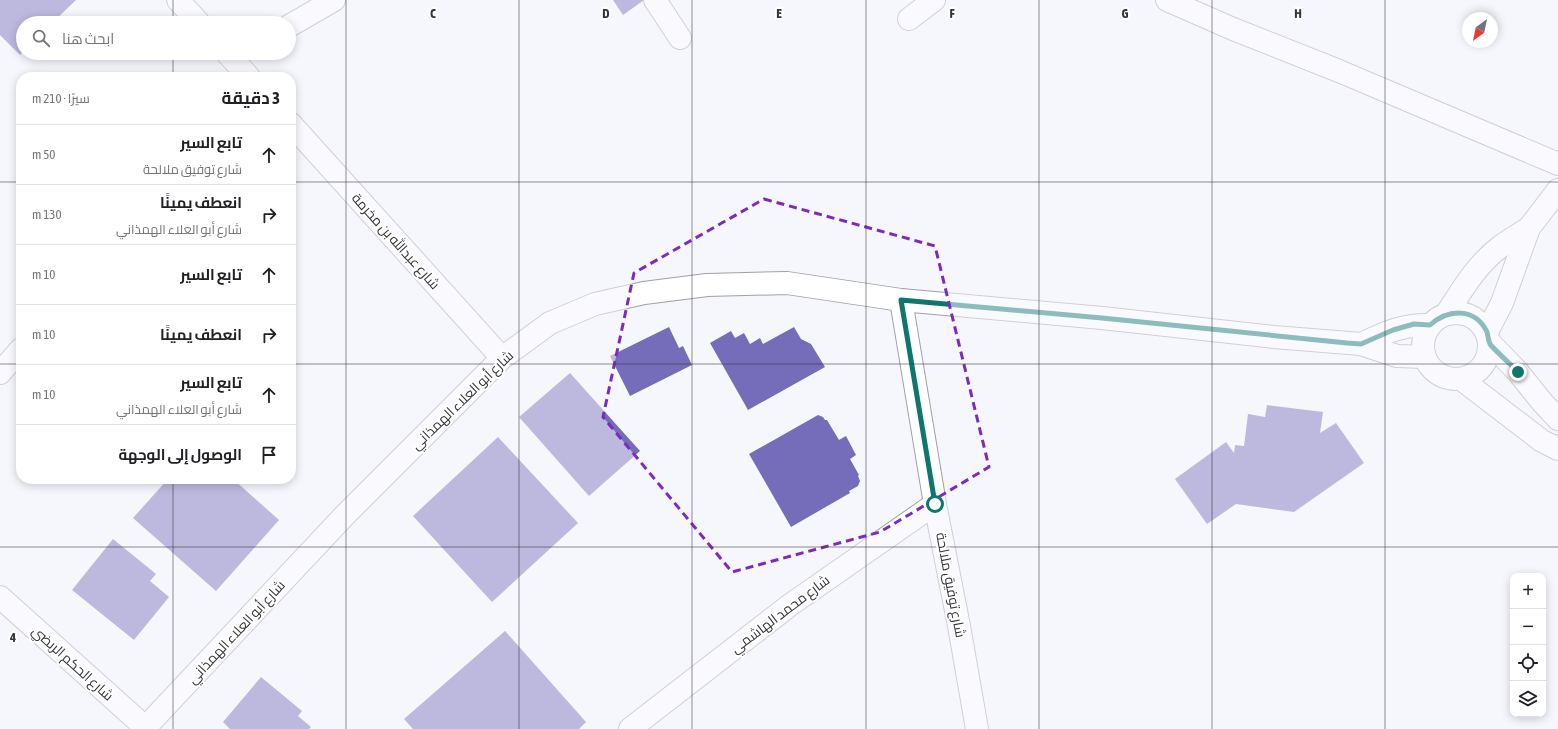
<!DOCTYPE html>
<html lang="ar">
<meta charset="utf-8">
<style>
:root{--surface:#fff;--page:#f2f2f2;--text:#202124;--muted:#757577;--line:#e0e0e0}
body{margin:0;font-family:"Asap Condensed",Cairo,sans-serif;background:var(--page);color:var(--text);direction:rtl}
.controls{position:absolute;right:12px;bottom:12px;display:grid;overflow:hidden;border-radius:8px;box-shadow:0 2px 10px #0003}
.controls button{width:36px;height:36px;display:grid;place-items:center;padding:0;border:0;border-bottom:1px solid var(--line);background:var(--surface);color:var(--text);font:20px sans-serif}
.compass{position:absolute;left:1462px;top:12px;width:36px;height:36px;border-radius:50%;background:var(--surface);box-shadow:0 2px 10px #0003;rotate:213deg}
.stop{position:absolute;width:12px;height:12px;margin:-9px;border:3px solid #0f766e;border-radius:50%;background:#fff}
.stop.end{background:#0f766e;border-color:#fff;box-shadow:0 1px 4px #0008}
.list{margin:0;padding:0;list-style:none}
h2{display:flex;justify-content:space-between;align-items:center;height:52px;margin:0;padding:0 16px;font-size:17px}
h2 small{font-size:13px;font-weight:400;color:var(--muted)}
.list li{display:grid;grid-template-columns:26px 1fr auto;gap:12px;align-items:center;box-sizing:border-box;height:60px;padding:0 16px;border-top:1px solid var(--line)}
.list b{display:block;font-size:15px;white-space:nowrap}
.list p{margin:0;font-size:13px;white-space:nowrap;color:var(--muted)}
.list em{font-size:13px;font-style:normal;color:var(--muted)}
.icon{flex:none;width:22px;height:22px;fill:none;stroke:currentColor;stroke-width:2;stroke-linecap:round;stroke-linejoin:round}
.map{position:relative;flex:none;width:1558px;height:729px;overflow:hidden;direction:ltr}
.search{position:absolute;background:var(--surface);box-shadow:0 2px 10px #0003;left:16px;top:16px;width:280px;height:44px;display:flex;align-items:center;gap:10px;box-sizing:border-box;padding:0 14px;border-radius:22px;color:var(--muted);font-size:15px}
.panel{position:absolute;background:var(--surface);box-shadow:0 2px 10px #0003;left:16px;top:72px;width:280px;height:412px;border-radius:16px;direction:rtl}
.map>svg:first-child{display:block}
</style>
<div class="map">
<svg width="1558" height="729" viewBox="0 0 1558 729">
<rect width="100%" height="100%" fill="#f6f6fd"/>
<g fill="#756db9">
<path d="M0 0H76L52 23H23V52L20 55 0 35Z"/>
<path d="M613 0H644L623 15Z"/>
<path d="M669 327 679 348 683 346 692 365 630 396 610 356Z"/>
<path d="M794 327 801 339 811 344 825 367 748 410 710 343 731 331 735 338 744 333 750 344 760 338 763 344Z"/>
<path d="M570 373 640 451 589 496 519 417Z"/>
<path d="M1267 405 1323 412 1320 433 1336 423 1364 463 1294 512 1236 504 1207 524 1175 479 1226 442 1234 453 1235 445 1244 446 1248 414 1265 417Z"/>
<path d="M818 415 823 417 825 420H827L839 440 846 436 856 455 850 459 859 475 858 476 860 481 858 486 849 491 850 493 791 527 749 454Z"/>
<path d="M498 437 578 523 492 602 413 516Z"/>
<path d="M168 479H233L279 520 216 591 133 518Z"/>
<path d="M113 539 156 574 150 581 169 597 134 640 72 590Z"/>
<path d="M505 631 586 722 579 729H413L404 719Z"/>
<path d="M261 677 302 711 298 716 311 727 309 729H230L223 722Z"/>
</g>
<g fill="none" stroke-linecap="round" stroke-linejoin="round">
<defs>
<g id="minor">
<path d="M178 0 199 23"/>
<path d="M655 0 680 38"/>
<path d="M1167 0 1233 29 1339 71 1558 164"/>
<path d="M909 19 934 0"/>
<path d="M289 26 334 0"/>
<path d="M227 53 249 77"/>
<path d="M291 124 502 358"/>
<path d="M901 300 935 504 959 626 977 729"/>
<circle cx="1456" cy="346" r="33"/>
<path d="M1447 313C1462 290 1477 264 1500 247 1509 240 1520 234 1529 228"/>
<path d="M1487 332 1502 303 1529 228 1558 190"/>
<path d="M1490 343 1518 372 1542 402 1558 419"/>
<path d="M1361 344C1385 333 1402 324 1430 325"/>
<path d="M0 373 21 349"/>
<path d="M1461 379 1542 441 1558 449"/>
<path d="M0 597 147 729"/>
<path d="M144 729 345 515 502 358 550 323 595 304 644 293 707 285 787 283 901 300 1102 318 1274 337 1361 344 1397 356 1425 357"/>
<path d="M630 729 790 605 935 504"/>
</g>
</defs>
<use href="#minor" stroke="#a1a0a7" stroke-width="24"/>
<use href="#minor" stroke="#fff" stroke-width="22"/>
</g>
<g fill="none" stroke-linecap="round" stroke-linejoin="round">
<path stroke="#0f766e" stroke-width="5" d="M935 504 901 300 1102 318 1347 343 1361 344 1393 330 1414 324 1430 325C1448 309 1475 307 1487 332 1488 335 1488 340 1490 344 1494 350 1512 365 1518 372"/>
</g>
<path d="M0 0H1558V729H0ZM764 199 935 246 989 467 880 532 732 572 603 417 634 273Z" fill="#f6f6fd" fill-opacity=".55" fill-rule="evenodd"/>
<path fill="none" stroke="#7b2cbf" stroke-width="3" stroke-dasharray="8 5" stroke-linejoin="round" d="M764 199 935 246 989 467 880 532 732 572 603 417 634 273Z"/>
<path fill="none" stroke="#353538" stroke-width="1" stroke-opacity="0.55" d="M173 0V23M346 0V729M519 0V729M692 0V729M866 0V729M1039 0V729M1212 0V729M1385 0V729M173 53V77M0 182H21M291 182H1558M0 364H21M291 364H1558M173 479V729M0 547H1558"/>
<g text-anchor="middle" stroke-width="4" stroke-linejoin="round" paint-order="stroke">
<g font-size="14" fill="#353538" stroke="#fff">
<text transform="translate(396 241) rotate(48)" y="5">شارع عبدالله بن مخرمة</text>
<text transform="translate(462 400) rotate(-44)" y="5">شارع أبو العلاء الهمذاني</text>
<text transform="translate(951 585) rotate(79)" y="5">شارع توفيق ملالحة</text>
<text transform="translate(780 614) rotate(-37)" y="5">شارع محمد الهاشمي</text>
<text transform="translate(236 632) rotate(-47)" y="5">شارع أبو العلاء الهمذاني</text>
<text transform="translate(73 663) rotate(42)" y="5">شارع الحكم الربضي</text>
</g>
</g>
<g font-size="13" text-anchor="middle" font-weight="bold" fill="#353538" stroke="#fff" stroke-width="4" stroke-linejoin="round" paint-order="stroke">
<text x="433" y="18">C</text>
<text x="606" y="18">D</text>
<text x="779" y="18">E</text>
<text x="952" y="18">F</text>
<text x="1125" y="18">G</text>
<text x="1298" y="18">H</text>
<text x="13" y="642">4</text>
</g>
</svg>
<div class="controls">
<button>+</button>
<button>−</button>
<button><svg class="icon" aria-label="locate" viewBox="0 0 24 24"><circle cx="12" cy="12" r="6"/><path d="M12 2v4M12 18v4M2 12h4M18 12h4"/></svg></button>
<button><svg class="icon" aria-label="layers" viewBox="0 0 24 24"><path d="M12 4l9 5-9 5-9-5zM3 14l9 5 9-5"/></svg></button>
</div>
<svg class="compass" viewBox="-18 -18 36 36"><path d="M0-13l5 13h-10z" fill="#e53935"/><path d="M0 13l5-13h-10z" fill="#757577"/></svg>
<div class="stop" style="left:935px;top:504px"></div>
<div class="stop end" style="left:1518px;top:372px"></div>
<div class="search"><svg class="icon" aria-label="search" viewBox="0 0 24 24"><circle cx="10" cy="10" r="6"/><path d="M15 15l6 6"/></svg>ابحث هنا</div>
<section class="panel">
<h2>3 دقيقة<small>سيرًا · 210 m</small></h2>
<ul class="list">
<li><svg class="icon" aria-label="ahead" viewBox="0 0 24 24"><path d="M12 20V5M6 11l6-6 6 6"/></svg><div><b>تابع السير</b><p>شارع توفيق ملالحة</p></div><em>50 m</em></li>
<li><svg class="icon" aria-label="right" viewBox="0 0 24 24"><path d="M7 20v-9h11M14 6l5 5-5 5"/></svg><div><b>انعطف يمينًا</b><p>شارع أبو العلاء الهمذاني</p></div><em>130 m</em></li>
<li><svg class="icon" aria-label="ahead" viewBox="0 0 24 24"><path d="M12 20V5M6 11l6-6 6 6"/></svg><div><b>تابع السير</b></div><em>10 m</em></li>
<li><svg class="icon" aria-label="right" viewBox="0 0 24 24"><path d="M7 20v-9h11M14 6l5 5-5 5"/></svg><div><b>انعطف يمينًا</b></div><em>10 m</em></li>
<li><svg class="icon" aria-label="ahead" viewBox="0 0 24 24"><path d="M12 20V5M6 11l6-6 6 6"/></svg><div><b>تابع السير</b><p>شارع أبو العلاء الهمذاني</p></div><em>10 m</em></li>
<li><svg class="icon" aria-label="arrive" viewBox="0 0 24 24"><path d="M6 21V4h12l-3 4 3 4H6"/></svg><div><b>الوصول إلى الوجهة</b></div></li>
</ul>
</section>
</div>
